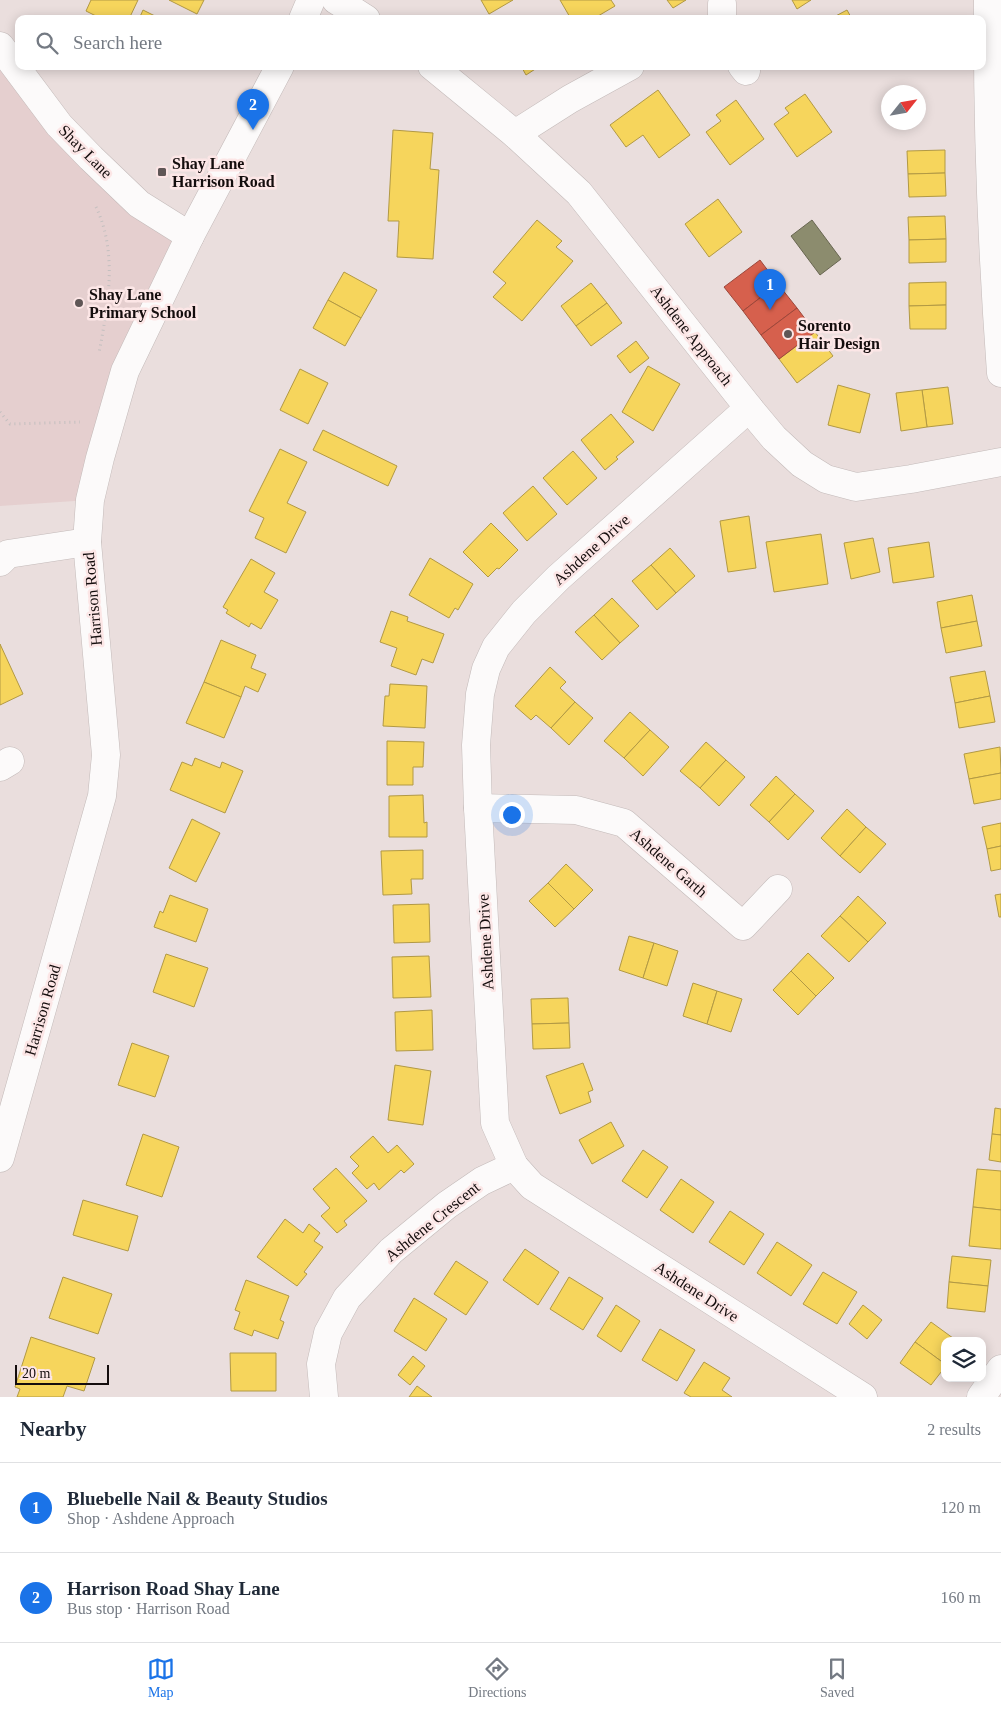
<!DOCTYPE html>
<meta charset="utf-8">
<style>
:root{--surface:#fff;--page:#f2f2f3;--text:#1f2937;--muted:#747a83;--line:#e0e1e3;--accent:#1a73e8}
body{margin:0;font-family:Georgia,serif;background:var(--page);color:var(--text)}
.controls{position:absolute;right:15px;bottom:15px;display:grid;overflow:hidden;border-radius:10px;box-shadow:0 2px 12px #0003}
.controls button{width:45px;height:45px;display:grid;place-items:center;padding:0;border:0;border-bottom:1px solid var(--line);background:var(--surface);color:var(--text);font:25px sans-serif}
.compass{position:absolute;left:881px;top:85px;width:45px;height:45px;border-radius:50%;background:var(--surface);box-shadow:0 2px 12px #0003;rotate:59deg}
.scale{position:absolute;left:15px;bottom:12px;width:94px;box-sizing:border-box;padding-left:5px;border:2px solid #140d0d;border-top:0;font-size:14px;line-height:18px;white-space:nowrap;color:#140d0d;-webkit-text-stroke:4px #fce6e6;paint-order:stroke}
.you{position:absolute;left:511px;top:814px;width:18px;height:18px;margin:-12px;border:4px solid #fff;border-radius:50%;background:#1a73e8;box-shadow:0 0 0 8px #1a73e833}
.badge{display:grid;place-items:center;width:32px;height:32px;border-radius:50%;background:var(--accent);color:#fff;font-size:16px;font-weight:700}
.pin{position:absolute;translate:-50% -41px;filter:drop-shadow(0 1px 2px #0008)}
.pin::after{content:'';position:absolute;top:26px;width:18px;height:15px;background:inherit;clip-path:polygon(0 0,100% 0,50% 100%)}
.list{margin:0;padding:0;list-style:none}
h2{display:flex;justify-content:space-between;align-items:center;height:65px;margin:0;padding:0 20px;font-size:21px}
h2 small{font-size:16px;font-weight:400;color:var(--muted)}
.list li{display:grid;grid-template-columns:32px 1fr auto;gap:15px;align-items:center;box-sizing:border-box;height:90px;padding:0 20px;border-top:1px solid var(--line)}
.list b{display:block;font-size:19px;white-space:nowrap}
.list p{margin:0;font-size:16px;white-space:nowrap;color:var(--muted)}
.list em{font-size:16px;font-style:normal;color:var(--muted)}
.icon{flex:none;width:28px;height:28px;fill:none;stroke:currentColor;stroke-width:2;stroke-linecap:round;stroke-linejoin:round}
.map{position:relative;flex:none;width:1001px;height:1397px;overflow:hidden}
.search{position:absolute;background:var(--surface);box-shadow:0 2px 12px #0003;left:15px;right:15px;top:15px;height:55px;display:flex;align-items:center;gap:12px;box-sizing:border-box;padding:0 18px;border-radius:10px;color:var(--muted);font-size:19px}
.sheet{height:245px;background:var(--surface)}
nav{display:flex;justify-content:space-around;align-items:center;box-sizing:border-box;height:70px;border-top:1px solid var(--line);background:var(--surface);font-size:14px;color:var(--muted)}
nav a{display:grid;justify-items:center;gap:2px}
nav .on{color:var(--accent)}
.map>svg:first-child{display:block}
</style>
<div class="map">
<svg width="1001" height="1397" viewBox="0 0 1001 1397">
<rect width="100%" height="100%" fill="#eadedd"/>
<path fill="#e5cfcf" d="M0 46 28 86 190 236 90 500 0 506Z"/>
<g fill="#f6d55c" stroke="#b29944">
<path d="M91 0H138L129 19H102L86 11Z"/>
<path d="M169 0H204L197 14Z"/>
<path d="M481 0H513L489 14Z"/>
<path d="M560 0H611L615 6 593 19H571Z"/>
<path d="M667 0H686L673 8Z"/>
<path d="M792 0H811L797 9Z"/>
<path d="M143 10 161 19H139Z"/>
<path d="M847 10 852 19H830Z"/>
<path d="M521 66H540L526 75Z"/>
<path d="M658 90 690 135 659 158 643 135 626 147 610 125Z"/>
<path d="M805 94 832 132 797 157 774 124 789 113 785 108Z"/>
<path d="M736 100 764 139 730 165 706 132 721 121 716 115Z"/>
<path d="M393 130 433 133 430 169 439 170 433 259 397 257 399 221H388Z"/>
<path d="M945 150V173L908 174 907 151Z"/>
<path d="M945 173 946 196 909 197 908 174Z"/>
<path d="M718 199 742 232 709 257 685 224Z"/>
<path d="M945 216 946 239 909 240 908 217Z"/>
<path d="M537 220 562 241 556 247 573 261 522 321 493 297 506 283 493 272Z"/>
<path d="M946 239V262L909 263V240Z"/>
<path d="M344 272 377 290 361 318 328 300Z"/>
<path d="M946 282V305L909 306V283Z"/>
<path d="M591 283 607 303 576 326 561 306Z"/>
<path d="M328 300 361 318 345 346 313 328Z"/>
<path d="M607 303 622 323 591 346 576 326Z"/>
<path d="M946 305V329H910L909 306Z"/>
<path d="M815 332 833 356 797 383 779 359Z"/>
<path d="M636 341 649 358 630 373 617 356Z"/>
<path d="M648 366 680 384 653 431 622 412Z"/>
<path d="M300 369 328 383 308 424 280 410Z"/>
<path d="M838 385 870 394 860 433 828 425Z"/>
<path d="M948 387 953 424 927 427 922 390Z"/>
<path d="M922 390 927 427 901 431 896 393Z"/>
<path d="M611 414 634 442 616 457 618 459 605 470 581 440Z"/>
<path d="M323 430 397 466 388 486 313 450Z"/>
<path d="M280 449 307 462 287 503 306 512 286 553 255 538 264 518 249 511Z"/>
<path d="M573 451 597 478 567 505 543 478Z"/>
<path d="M533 486 557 514 527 541 503 513Z"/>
<path d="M749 516 756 568 728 572 720 521Z"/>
<path d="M491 523 518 550 499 569 497 568 488 577 463 552Z"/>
<path d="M821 534 828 584 774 592 766 542Z"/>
<path d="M873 538 880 572 851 579 844 543Z"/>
<path d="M929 542 934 577 893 583 888 548Z"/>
<path d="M670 548 695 576 676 593 651 565Z"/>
<path d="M430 558 473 584 458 610 455 608 449 618 409 595Z"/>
<path d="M251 559 275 573 264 592 278 600 261 629 251 623 249 627 226 613 228 610 223 607Z"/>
<path d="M651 565 676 593 657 610 632 581Z"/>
<path d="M972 595 977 621 941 628 937 602Z"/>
<path d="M612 598 639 626 620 643 594 615Z"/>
<path d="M391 611 408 617 407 621 444 634 433 663 422 659 416 675 391 666 397 648 380 642Z"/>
<path d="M594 615 620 643 602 660 575 632Z"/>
<path d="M977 621 982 646 946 653 941 628Z"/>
<path d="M221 640 256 655 251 668 266 674 258 692 245 686 241 697 204 682Z"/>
<path d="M0 644 23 694 0 705Z"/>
<path d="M550 667 566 682 560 688 575 702 551 728 536 715 531 720 515 706Z"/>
<path d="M985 671 990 696 955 703 950 677Z"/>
<path d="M204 682 241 697 224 738 186 723Z"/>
<path d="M390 684 427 686 425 728 383 726 385 696H389Z"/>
<path d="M990 696 995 722 959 728 955 703Z"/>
<path d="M575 702 593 718 569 745 551 728Z"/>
<path d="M630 712 650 730 624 758 604 741Z"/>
<path d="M650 730 669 747 643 776 624 758Z"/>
<path d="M387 741 424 742 423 767H413V785H387Z"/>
<path d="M706 742 726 760 700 788 680 771Z"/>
<path d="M1000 747 1001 773 969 779 964 754Z"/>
<path d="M195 758 220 768 222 762 243 771 225 813 170 790 182 762 192 766Z"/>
<path d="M726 760 745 777 719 806 700 788Z"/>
<path d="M1001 773V799L974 804 969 779Z"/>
<path d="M776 776 795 794 769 822 750 805Z"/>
<path d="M795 794 814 811 788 840 769 822Z"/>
<path d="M423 795 424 823 427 822V837H389V796Z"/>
<path d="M847 809 866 827 840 856 821 838Z"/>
<path d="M192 819 220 833 196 882 169 868Z"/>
<path d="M1001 823V846L987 849 982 827Z"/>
<path d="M866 827 886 844 860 873 840 856Z"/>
<path d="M1001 846V869L991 871 987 849Z"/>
<path d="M423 850V879H411L412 894 383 895 381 851Z"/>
<path d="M566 864 593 890 574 909 548 883Z"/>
<path d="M548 883 574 909 555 927 529 901Z"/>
<path d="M1001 894V917H999L995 895Z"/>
<path d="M170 895 208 909 196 942 154 927 160 911 163 913Z"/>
<path d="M858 896 886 923 868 942 840 916Z"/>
<path d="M429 904 430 942 394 943 393 905Z"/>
<path d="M840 916 868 942 849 962 821 936Z"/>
<path d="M629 936 654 943 643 978 619 970Z"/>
<path d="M654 943 678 951 667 986 643 978Z"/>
<path d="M808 953 834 978 816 996 791 971Z"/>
<path d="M166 954 208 968 194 1007 153 992Z"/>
<path d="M429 956 431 997 393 998 392 957Z"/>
<path d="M791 971 816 996 798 1015 773 990Z"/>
<path d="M693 983 717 991 707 1024 683 1016Z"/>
<path d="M717 991 742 999 731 1032 707 1024Z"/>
<path d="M568 998 569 1023 532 1024 531 999Z"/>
<path d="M432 1010 433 1050 396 1051 395 1012Z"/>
<path d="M569 1023 570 1048 533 1049 532 1024Z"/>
<path d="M132 1043 169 1056 155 1097 118 1085Z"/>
<path d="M583 1063 593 1090 588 1092 591 1102 560 1114 546 1076Z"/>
<path d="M395 1065 431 1071 423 1125 388 1120Z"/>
<path d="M995 1108 1001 1109V1135L992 1134Z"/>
<path d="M611 1122 624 1146 592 1164 579 1140Z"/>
<path d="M143 1134 179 1147 162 1197 126 1185Z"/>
<path d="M992 1134 1001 1135V1162L989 1160Z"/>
<path d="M373 1136 388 1153 397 1145 414 1164 404 1173 401 1170 379 1190 374 1183 367 1189 352 1173 359 1166 350 1157Z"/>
<path d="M643 1150 668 1167 647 1198 622 1181Z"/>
<path d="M336 1168 367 1201 344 1221 347 1225 337 1233 321 1216 330 1208 313 1189Z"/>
<path d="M977 1169 1001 1171V1210L973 1207Z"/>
<path d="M681 1179 714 1202 693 1233 660 1210Z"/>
<path d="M83 1200 138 1216 128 1251 73 1235Z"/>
<path d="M973 1207 1001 1210V1249L969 1246Z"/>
<path d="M730 1211 764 1234 744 1265 709 1242Z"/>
<path d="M285 1219 303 1233 309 1224 320 1233 314 1241 323 1247 304 1272 307 1274 297 1286 257 1257Z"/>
<path d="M777 1242 812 1265 791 1296 757 1273Z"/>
<path d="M525 1249 559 1272 538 1305 503 1280Z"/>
<path d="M952 1256 991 1260 988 1286 949 1282Z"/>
<path d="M456 1261 488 1282 466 1315 434 1294Z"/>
<path d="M823 1272 857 1292 837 1324 803 1304Z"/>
<path d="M63 1277 112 1294 98 1334 49 1318Z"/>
<path d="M569 1277 603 1298 583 1330 550 1309Z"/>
<path d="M246 1280 289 1296 280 1320 284 1322 278 1339 254 1330 252 1336 234 1329 240 1312 235 1310Z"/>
<path d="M949 1282 988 1286 985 1312 947 1308Z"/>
<path d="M414 1298 447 1319 426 1351 394 1331Z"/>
<path d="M616 1305 640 1321 621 1352 597 1336Z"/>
<path d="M863 1305 882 1320 867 1339 849 1324Z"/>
<path d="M931 1322 957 1341H945V1364L915 1342Z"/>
<path d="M660 1329 695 1350 677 1381 642 1360Z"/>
<path d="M31 1337 95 1358 84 1391 67 1386 63 1397H17L20 1389 15 1387Z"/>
<path d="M915 1342 945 1364V1367L931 1385 900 1363Z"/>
<path d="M230 1353H276V1391H231Z"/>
<path d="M413 1356 425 1366 410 1385 398 1375Z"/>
<path d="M704 1362 730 1378 722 1390 732 1397H691L684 1393Z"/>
<path d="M417 1386 432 1397H409Z"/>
</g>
<g fill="#d6604d" stroke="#9c473a">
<path d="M760 260 778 284 743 311 724 287Z"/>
<path d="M778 284 797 308 761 335 743 311Z"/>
<path d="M797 308 815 332 779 359 761 335Z"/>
</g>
<path fill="#8c8c6e" stroke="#686651" d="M812 220 841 259 820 275 791 236Z"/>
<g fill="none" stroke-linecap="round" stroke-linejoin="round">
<defs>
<g id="minor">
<path d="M336 0 366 19"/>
<path d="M988 0C987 125 992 249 1001 373"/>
<path d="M722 19V4"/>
<path d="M432 66 515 134 579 193 749 408 774 438 802 464 826 479 856 487 911 479 1001 462"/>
<path d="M742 66 746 71"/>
<path d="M515 134 570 99 630 66"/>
<path d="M749 408 558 578 524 612 496 647 486 669 480 694 476 745 478 808 495 1123 514 1166 532 1186 863 1397"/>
<path d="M0 562 8 554 87 542"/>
<path d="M0 767 10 761"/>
<path d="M478 808 576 810 624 823 743 926 778 889"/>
<path d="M0 1158 102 796 106 755 87 542 90 500 100 458 125 371 190 236"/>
<path d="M324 1397 321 1364 328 1333 347 1298 391 1251 447 1205 482 1181 514 1166"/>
<path d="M981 1397 1001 1369"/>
</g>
<g id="major">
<path d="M303 19 311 0"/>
<path d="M0 46 59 125 91 158 139 204 190 236 280 66"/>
</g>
</defs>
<use href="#minor" stroke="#c3bab9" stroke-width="29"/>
<use href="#major" stroke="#c3bab9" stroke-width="29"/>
<g stroke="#c3bfbf" stroke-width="3" stroke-dasharray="1 4" stroke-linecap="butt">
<path d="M96 207C118 253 108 305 99 353"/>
<path d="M0 412 10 424 80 422"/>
</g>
<use href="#minor" stroke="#fcfafa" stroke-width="28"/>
<use href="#major" stroke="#fcfafa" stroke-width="28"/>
</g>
<g fill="#5f5656" stroke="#fce6e6" stroke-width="2">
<rect x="157" y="167" width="10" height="10" rx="2.5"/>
<circle cx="79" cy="303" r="5"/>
<circle cx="788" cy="334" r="5"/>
</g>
<g text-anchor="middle" stroke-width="5" stroke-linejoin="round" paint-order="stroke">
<g font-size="16" fill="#140d0d" stroke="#fce6e6">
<text transform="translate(86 151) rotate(45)" y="6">Shay Lane</text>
<text transform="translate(692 335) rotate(52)" y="6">Ashdene Approach</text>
<text transform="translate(591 549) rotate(-42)" y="6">Ashdene Drive</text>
<text transform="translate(92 599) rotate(-95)" y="6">Harrison Road</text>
<text transform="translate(669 862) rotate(41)" y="6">Ashdene Garth</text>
<text transform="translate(485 942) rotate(-93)" y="6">Ashdene Drive</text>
<text transform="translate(42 1010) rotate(-74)" y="6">Harrison Road</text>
<text transform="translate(432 1221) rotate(-39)" y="6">Ashdene Crescent</text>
<text transform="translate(697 1291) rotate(33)" y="6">Ashdene Drive</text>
</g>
<g font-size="16" font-weight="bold" fill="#140d0d" stroke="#fce6e6" text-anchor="start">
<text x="172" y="169">Shay Lane<tspan x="172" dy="18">Harrison Road</tspan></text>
<text x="89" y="300">Shay Lane<tspan x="89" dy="18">Primary School</tspan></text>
<text x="798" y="331">Sorento<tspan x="798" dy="18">Hair Design</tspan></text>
</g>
</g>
</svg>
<div class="controls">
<button><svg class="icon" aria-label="layers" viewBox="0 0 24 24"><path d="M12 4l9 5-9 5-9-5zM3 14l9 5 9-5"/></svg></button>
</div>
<svg class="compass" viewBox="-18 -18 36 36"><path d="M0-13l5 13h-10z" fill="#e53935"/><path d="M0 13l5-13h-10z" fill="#747a83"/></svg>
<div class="scale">20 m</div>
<div class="you"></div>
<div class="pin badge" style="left:770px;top:310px">1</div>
<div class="pin badge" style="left:253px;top:130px">2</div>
<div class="search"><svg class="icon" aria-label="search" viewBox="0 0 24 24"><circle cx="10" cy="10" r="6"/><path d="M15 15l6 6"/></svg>Search here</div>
</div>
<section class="sheet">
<h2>Nearby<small>2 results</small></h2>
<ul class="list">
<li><span class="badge">1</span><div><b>Bluebelle Nail &amp; Beauty Studios</b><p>Shop · Ashdene Approach</p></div><em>120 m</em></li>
<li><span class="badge">2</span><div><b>Harrison Road Shay Lane</b><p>Bus stop · Harrison Road</p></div><em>160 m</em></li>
</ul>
</section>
<nav>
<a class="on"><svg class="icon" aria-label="map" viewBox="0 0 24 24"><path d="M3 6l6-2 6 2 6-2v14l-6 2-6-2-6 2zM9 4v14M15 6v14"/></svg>Map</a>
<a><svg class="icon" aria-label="directions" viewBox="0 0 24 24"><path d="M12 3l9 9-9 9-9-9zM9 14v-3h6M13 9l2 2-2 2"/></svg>Directions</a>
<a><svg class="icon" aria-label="saved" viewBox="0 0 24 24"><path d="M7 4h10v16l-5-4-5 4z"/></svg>Saved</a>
</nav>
